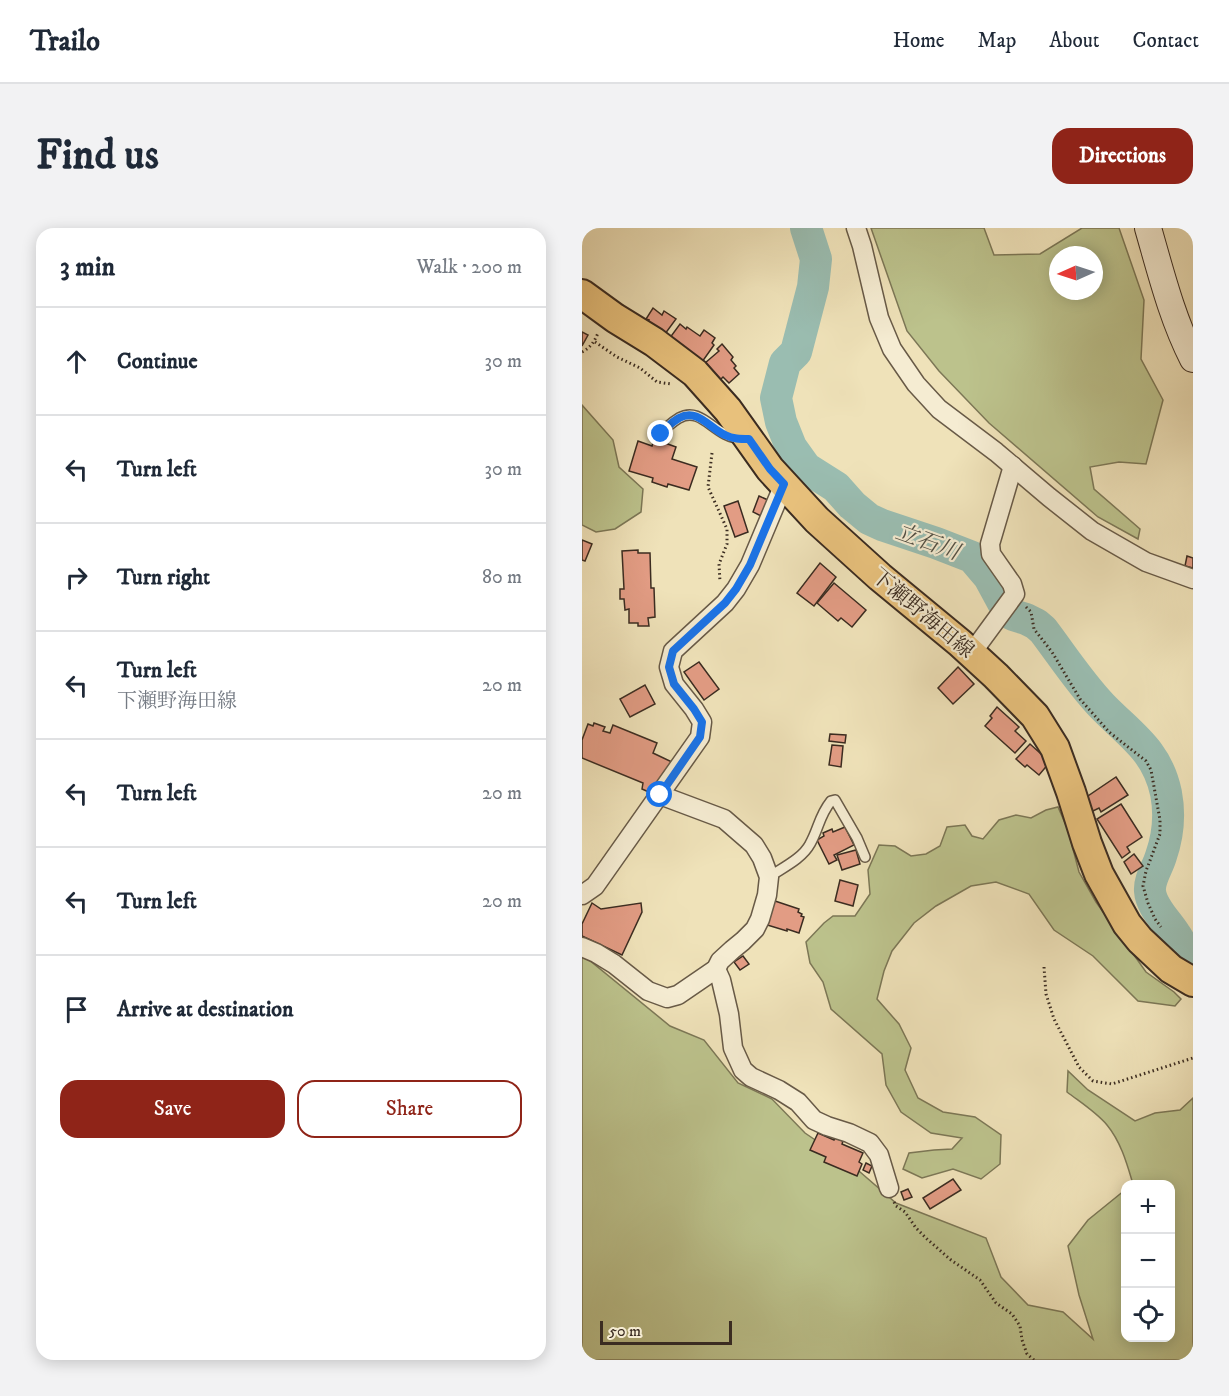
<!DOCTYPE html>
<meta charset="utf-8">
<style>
:root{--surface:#fff;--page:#f2f2f3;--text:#1f2937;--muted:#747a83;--line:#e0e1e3;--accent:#8f2418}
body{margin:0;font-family:"IM FELL DW Pica","Noto Serif JP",serif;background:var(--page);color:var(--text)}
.controls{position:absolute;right:18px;bottom:18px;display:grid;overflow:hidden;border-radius:12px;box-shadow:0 3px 15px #0003}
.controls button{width:54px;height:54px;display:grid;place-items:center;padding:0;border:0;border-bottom:2px solid var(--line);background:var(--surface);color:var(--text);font:30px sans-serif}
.compass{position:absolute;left:467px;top:18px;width:54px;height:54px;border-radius:50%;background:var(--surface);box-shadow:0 3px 15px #0003;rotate:267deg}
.scale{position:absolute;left:18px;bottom:15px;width:132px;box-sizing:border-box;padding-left:6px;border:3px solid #3b2c21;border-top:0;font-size:16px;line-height:21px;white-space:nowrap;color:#3b2c21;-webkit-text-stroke:4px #f5ecd2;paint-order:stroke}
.stop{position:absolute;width:18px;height:18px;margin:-14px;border:4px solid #1a73e8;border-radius:50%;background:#fff}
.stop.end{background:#1a73e8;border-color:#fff;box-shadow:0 2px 6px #0008}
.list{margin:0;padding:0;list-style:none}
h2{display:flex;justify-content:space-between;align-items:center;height:78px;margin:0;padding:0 24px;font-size:26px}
h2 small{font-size:20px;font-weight:400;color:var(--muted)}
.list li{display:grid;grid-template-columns:39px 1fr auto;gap:18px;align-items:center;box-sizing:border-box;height:108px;padding:0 24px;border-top:2px solid var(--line)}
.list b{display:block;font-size:22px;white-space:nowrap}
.list p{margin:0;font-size:20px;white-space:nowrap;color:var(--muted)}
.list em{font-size:20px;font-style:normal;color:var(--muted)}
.actions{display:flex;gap:12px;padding:18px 24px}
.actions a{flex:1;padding:14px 0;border:2px solid var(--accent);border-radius:18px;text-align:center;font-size:21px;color:var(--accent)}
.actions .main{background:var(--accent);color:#fff}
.icon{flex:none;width:33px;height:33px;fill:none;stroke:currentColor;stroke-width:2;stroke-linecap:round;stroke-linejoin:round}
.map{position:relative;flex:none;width:611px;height:1132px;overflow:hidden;border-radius:18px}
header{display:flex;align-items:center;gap:36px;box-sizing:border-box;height:84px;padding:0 30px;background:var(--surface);border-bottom:2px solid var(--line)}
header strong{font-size:28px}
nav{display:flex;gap:33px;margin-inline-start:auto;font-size:21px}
.intro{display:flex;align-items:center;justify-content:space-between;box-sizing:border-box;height:144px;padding:0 36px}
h1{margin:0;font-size:42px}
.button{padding:15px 27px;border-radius:18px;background:var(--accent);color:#fff;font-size:21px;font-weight:700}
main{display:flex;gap:36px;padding:0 36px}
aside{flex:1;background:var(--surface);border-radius:18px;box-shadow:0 3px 15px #0003}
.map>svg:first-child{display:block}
</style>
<header>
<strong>Trailo</strong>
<nav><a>Home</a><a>Map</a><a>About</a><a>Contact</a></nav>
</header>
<div class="intro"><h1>Find us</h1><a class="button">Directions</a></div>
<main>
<aside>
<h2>3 min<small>Walk · 200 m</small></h2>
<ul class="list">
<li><svg class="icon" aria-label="ahead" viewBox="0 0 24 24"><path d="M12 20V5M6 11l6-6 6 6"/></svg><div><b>Continue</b></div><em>30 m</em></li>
<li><svg class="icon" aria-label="left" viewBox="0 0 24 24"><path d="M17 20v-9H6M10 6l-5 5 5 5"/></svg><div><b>Turn left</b></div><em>30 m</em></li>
<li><svg class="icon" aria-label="right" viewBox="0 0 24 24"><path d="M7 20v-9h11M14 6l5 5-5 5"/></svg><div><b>Turn right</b></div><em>80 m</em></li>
<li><svg class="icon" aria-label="left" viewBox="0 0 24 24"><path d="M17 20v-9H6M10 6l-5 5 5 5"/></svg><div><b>Turn left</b><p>下瀬野海田線</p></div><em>20 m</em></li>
<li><svg class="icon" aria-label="left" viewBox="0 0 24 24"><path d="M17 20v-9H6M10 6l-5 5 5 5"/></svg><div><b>Turn left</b></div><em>20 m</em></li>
<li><svg class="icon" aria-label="left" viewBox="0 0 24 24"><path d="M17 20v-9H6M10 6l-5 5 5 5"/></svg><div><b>Turn left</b></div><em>20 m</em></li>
<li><svg class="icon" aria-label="arrive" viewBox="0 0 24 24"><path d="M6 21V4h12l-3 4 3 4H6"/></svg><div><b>Arrive at destination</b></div></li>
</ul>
<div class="actions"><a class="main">Save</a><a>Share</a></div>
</aside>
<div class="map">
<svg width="611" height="1132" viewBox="0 0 611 1132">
<rect width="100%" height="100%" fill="#efe2b9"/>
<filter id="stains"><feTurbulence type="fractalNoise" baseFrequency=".00333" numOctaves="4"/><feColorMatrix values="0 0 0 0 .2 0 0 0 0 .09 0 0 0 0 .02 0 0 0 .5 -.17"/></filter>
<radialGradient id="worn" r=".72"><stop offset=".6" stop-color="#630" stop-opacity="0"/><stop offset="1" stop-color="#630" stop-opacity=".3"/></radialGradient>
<g fill="#bcc28c" stroke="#7c7756" stroke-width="1.5" fill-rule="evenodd">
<path d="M289 0H402L412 27 458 26 500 0H537L562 72 559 131 581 172 564 236 537 234 508 239 512 261 558 301 556 311 516 289 407 195 357 143 325 103ZM476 27H512V63H476Z"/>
<path d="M0 177 31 212 37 239 61 261 59 284 33 301 14 304 0 297Z"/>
<path d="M476 579 486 602 497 644 514 674 564 744 592 764 599 771 593 778 556 773 511 728 472 702 447 666 414 654 389 658 354 678 332 695 310 723 302 743 295 771 317 796 329 820 323 842 336 870 361 884 393 889 419 907 418 936 399 951 371 941 340 950 321 941 327 925 352 922 370 921 380 910 349 905 319 884 304 857 300 826 249 781 241 754 228 735 224 714 242 695 251 688H273L288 666 286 642 297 617 313 618 329 628 344 626 358 618 365 599 383 597 390 608 401 611 417 592 434 587 449 590 464 582Z"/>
<path d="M0 729 7 732 88 798 122 812 156 855 190 871 223 905 270 937 314 975 404 1010 419 1049 446 1077 481 1084 511 1111 497 1067 486 1018 506 992 543 962 544 1110H588V956H551C545 936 539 914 525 897 514 884 498 874 485 864L486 843 506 862 553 893 573 885 598 882 611 870V1132H0Z"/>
</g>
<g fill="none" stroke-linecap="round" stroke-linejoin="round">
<path stroke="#9abdb1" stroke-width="32" d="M224 0 234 31 231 59 214 124 203 135 194 170 199 194 209 219 224 240 254 259 270 277 287 291 300 297 354 315 390 329 407 349 420 373 431 387 444 391 454 396 461 402C480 427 498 455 520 478 548 507 575 522 584 565 588 586 586 608 579 628 576 639 567 651 568 663 569 679 585 693 593 706 600 716 605 727 611 738"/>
</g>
<g fill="#e29c84" stroke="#3b2c21" stroke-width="1.5">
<path d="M71 80 80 87 82 83 94 91 80 110 63 98 67 92 64 91Z"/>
<path d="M98 96 104 101 105 99 118 108 122 102 133 110 130 115 132 117 120 134 87 111Z"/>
<path d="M0 104 6 107 0 118Z"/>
<path d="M140 116 151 129 149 132 154 138 152 140 157 146 147 155 141 149 138 152 123 135 137 123 135 121Z"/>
<path d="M72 211 94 219 90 231 115 239 107 262 86 256 85 259 70 254 71 250 47 243 56 213 70 218Z"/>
<path d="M177 268 186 272 179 288 171 284Z"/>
<path d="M156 273 166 304 153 309 142 278Z"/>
<path d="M0 312 10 316 3 333 0 332Z"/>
<path d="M56 322V325H68L69 360H72L73 389 66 390 67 398H56V395H47V381L43 382 42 371H38V361H42L40 323Z"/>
<path d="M605 328 611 330V340L603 338Z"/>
<path d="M238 335 254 349 232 378 215 365Z"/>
<path d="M252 355 284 382 270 399 259 390 256 393 235 375Z"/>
<path d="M117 434 137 461 122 472 102 444Z"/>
<path d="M376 439 392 456 371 476 356 460Z"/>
<path d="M63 457 73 476 48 489 38 471Z"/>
<path d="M415 479 437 499 433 503 444 513 433 525 403 498 410 490 408 488Z"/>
<path d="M12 495 23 499 21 503 28 505 31 497 75 515 71 525 90 534 69 565 60 561 61 555 0 530V512L6 496 11 498Z"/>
<path d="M248 506 264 507 263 515 247 513Z"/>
<path d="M448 516 468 534 457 547 445 537 443 539 434 531Z"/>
<path d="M250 517 261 518 259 539 247 537Z"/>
<path d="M534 549 546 567 519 584 517 580 511 583 503 570Z"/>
<path d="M539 576 560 609 545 619 548 624 540 630 515 591Z"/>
<path d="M263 599 272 617 252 627 255 632 247 636 235 612 242 608 241 605 250 601 251 604Z"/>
<path d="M274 622 278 636 260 642 255 627Z"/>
<path d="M552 626 561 638 549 646 542 634Z"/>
<path d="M258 652 276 657 271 678 253 673Z"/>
<path d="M190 672 217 681 216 684 220 686 219 688 222 689 217 705 205 701V703L182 696Z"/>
<path d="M10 675 19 681 59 675 60 684 40 727 0 708V696Z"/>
<path d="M161 728 167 736 158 742 152 734Z"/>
<path d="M236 905 252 912 253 910 261 913 260 916 281 925 277 934 280 936 275 948 242 934 244 929 228 922Z"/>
<path d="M284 935 290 938 287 945 281 942Z"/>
<path d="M371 951 379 962 348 981 341 970Z"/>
<path d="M326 961 330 969 322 972 319 964Z"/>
</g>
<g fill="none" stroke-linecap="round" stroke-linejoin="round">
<defs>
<g id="lane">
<path d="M79 206C84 199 89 195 97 190 120 177 133 210 158 210"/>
<path d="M187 649C200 640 220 631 228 616 237 600 237 588 249 573L253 572 275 610 283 629"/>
</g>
<g id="street">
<path d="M274 0 280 18 297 90 310 121 334 156 357 181 414 224 467 269 510 303 564 334 611 351"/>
<path d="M389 426 433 366 430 356 409 326 408 316 431 238"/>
<path d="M0 667 13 658 118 509 120 494 112 481 92 456 87 439 91 423 143 375 154 361 168 337 202 256"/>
<path d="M0 719 14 725 32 736 66 763 85 770 96 767 134 741 138 733 150 722 161 713 173 701 178 691 185 667 187 649 180 630 172 617 142 591 78 567"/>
<path d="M134 741 139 752 147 786 151 820 161 842 169 849 197 862 216 874 232 892 245 898 267 905 288 915 297 927 307 960"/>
</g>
<path id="secondary" d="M566 0C579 45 590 90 611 131"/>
<path id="primary" d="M0 66 33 90 72 114 113 145 146 182 188 241 235 292 298 349 378 415 414 448 453 488 473 520 489 564 505 615 517 646 545 696 558 712 589 741 611 754"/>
</defs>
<use href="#lane" stroke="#685a47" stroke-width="12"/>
<use href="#street" stroke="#685a47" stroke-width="21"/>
<use href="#secondary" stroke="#3b2c21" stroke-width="28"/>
<use href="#primary" stroke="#3b2c21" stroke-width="32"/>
<g stroke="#3b2c21" stroke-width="3" stroke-dasharray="1.5 3" stroke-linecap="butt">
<path d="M13 114 35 129 58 140 75 154 89 156"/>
<path d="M0 124C9 119 12 114 16 105"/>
<path d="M130 225 126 259 145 301V316L137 336 138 354"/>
<path d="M444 379 449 384 452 401 470 424 498 471 527 504 564 533 569 542 578 592V606L564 643 561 658 566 675 573 691 579 699"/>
<path d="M462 739 464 766 472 791 497 839 511 853 530 856 611 830"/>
<path d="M312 974 314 978 323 984 334 1000 345 1011 369 1032 398 1052 414 1075 430 1086 438 1098 440 1112 445 1126 452 1132"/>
</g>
<use href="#lane" stroke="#f5ecd2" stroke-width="9"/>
<use href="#street" stroke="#f5ecd2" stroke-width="18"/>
<use href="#secondary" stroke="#f5ecd2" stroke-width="26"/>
<use href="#primary" stroke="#e8c17c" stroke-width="28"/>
</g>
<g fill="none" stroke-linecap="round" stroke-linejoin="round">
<path stroke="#1a73e8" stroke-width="8" d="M78 567 118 509 120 494 112 481 92 456 87 439 91 423 143 375 154 361 168 337 202 256 188 241 167 211C158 211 151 211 143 207 127 200 116 180 97 190 89 195 84 199 79 206"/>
</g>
<g text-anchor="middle" stroke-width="4.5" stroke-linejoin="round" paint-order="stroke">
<g font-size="21" fill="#3b2c21" stroke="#f5ecd2">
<text transform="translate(341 385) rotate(40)" y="7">下瀬野海田線</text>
</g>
<g font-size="22" font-style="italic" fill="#535045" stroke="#f5ecd2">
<text transform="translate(346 313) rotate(20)" y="8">立石川</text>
</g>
</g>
<rect width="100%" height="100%" filter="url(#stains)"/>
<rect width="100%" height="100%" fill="url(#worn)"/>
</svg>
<div class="controls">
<button>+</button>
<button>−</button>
<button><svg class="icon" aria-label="locate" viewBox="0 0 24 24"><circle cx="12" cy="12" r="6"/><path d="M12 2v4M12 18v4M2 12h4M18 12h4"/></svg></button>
</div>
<svg class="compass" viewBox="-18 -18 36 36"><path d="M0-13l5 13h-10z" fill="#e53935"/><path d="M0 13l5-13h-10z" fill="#747a83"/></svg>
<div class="scale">50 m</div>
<div class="stop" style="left:78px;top:567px"></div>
<div class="stop end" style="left:79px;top:206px"></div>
</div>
</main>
